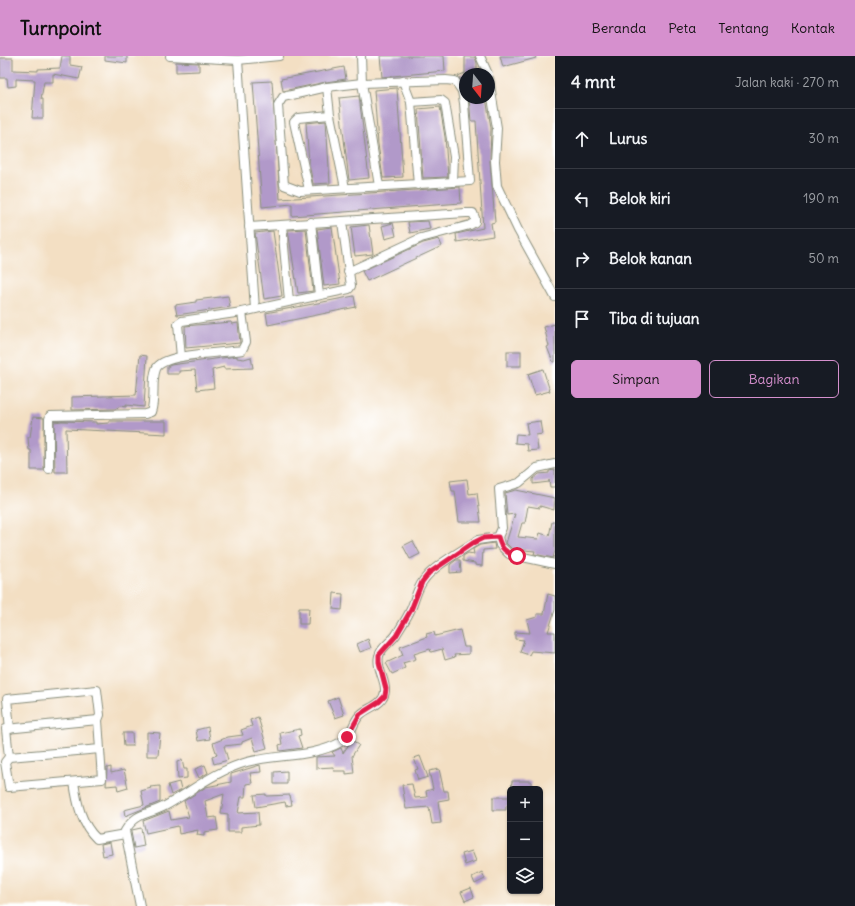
<!DOCTYPE html>
<html lang="id">
<meta charset="utf-8">
<style>
:root{--surface:#171b24;--page:#20242c;--text:#f1f3f6;--muted:#9ea1a6;--line:#363941;--accent:#d690ce}
body{margin:0;font-family:Delius,sans-serif;background:var(--page);color:var(--text)}
.controls{position:absolute;right:12px;bottom:12px;display:grid;overflow:hidden;border-radius:6px;box-shadow:0 1px 3px #0004}
.controls button{width:36px;height:36px;display:grid;place-items:center;padding:0;border:0;border-bottom:1px solid var(--line);background:var(--surface);color:var(--text);font:20px sans-serif}
.compass{position:absolute;left:459px;top:12px;width:36px;height:36px;border-radius:50%;background:var(--surface);box-shadow:0 1px 3px #0004;rotate:163deg}
.stop{position:absolute;width:12px;height:12px;margin:-9px;border:3px solid #e11d48;border-radius:50%;background:#fff}
.stop.end{background:#e11d48;border-color:#fff;box-shadow:0 1px 4px #0008}
.list{margin:0;padding:0;list-style:none}
h2{display:flex;justify-content:space-between;align-items:center;height:52px;margin:0;padding:0 16px;font-size:17px}
h2 small{font-size:13px;font-weight:400;color:var(--muted)}
.list li{display:grid;grid-template-columns:26px 1fr auto;gap:12px;align-items:center;box-sizing:border-box;height:60px;padding:0 16px;border-top:1px solid var(--line)}
.list b{display:block;font-size:15px;white-space:nowrap}
.list em{font-size:13px;font-style:normal;color:var(--muted)}
.actions{display:flex;gap:8px;padding:12px 16px}
.actions a{flex:1;padding:9px 0;border:1px solid var(--accent);border-radius:6px;text-align:center;font-size:14px;color:var(--accent)}
.actions .main{background:var(--accent);color:#111}
.icon{flex:none;width:22px;height:22px;fill:none;stroke:currentColor;stroke-width:2;stroke-linecap:round;stroke-linejoin:round}
.map{position:relative;flex:none;width:555px;height:850px;overflow:hidden}
header{display:flex;align-items:center;gap:24px;box-sizing:border-box;height:56px;padding:0 20px;background:var(--accent);color:#111}
header strong{font-size:19px}
nav{display:flex;gap:22px;margin-inline-start:auto;font-size:14px}
main{display:flex}
aside{flex:1;background:var(--surface)}
.map>svg:first-child{display:block}
</style>
<header>
<strong>Turnpoint</strong>
<nav><a>Beranda</a><a>Peta</a><a>Tentang</a><a>Kontak</a></nav>
</header>
<main>
<div class="map">
<svg width="555" height="850" viewBox="0 0 555 850">
<rect width="100%" height="100%" fill="#fff"/>
<filter id="ink" filterUnits="userSpaceOnUse"><feTurbulence type="fractalNoise" baseFrequency=".025" numOctaves="2"/><feDisplacementMap in="SourceGraphic" scale="8" xChannelSelector="R" yChannelSelector="G"/><feConvolveMatrix kernelMatrix="1 2 1 2 8 2 1 2 1" color-interpolation-filters="sRGB"/></filter>
<filter id="wash" filterUnits="userSpaceOnUse"><feTurbulence type="fractalNoise" baseFrequency=".012" numOctaves="4" result="noise"/><feDisplacementMap in="SourceGraphic" scale="16" xChannelSelector="R" yChannelSelector="G"/><feGaussianBlur stdDeviation="0.9" result="paint"/><feColorMatrix in="noise" values="0 0 0 0 0 0 0 0 0 0 0 0 0 0 0 0 0 1.4 0 .05"/><feComposite in="paint" operator="in"/></filter>
<g filter="url(#wash)">
<rect width="100%" height="100%" fill="#f3dfc3"/>
<g id="blocks">
<g fill="#b199c9">
<path d="M62 0H70V9L82 11 79 23 53 18V26H44L41 43H43V62H32L35 24 16 23V30L8 31 7 22H0V2H13V14L38 15V13L60 12Z"/>
<path d="M105 0H127V7L105 4Z"/>
<path d="M380 0H444L445 15 382 21Z"/>
<path d="M500 0H535L536 2 503 11Z"/>
<path d="M465 1H475L477 7V18H465V29L458 20 465 17Z"/>
<path d="M176 6 199 7V15L176 16Z"/>
<path d="M344 11 346 23 326 26 283 35 281 23Z"/>
<path d="M272 25 280 143 460 131 461 147 292 160V148L262 151 253 26Z"/>
<path d="M397 32 403 121 383 122 378 88 374 34Z"/>
<path d="M359 40 369 122 349 124 339 42Z"/>
<path d="M469 42H486L491 72 490 105 495 166 491 167 493 180 457 186 456 178 483 172 476 65H471Z"/>
<path d="M440 51 445 81 448 121 423 122 418 53Z"/>
<path d="M326 65 330 127 313 128 309 107 306 67Z"/>
<path d="M428 165 430 173 410 177 408 166Z"/>
<path d="M393 167 396 180 385 183 382 170Z"/>
<path d="M369 169 373 198 355 200 351 171Z"/>
<path d="M332 171 340 228 324 230 317 173Z"/>
<path d="M306 173 313 235 298 237 288 174Z"/>
<path d="M273 175 282 240 264 243 255 177Z"/>
<path d="M439 183 442 190 367 225 362 215 423 187Z"/>
<path d="M228 240 230 251 177 259 175 249 196 246V244Z"/>
<path d="M354 240 356 251 268 269 266 257Z"/>
<path d="M231 266 232 268 238 267 240 287 186 292 185 270Z"/>
<path d="M555 268V306H553L547 291 549 290 544 271Z"/>
<rect x="507" y="295" width="14" height="15"/>
<path d="M140 299 147 300 144 351 126 349V351L120 350 115 353 72 354V341L136 339Z"/>
<path d="M237 300V302L244 303 251 301 253 312 224 313V311L212 314 214 332 197 334 195 314 179 315V318H167V311L171 309Z"/>
<path d="M543 313 550 335 535 339 528 318Z"/>
<path d="M33 361 44 362V414H31V394H29L28 381H30Z"/>
<path d="M62 365 96 366V368L109 367V365H166V378L66 373 67 416H55L54 366Z"/>
<path d="M540 365 542 378 536 379 538 394 528 395 527 388 515 387 516 378 528 379 526 367Z"/>
<path d="M555 414V431H550L549 424V426L533 428V423L539 418 549 417V415Z"/>
<path d="M467 423 469 438 477 437 481 466H459L455 435H452L450 425Z"/>
<path d="M516 434 555 442 554 454 540 450V452L528 450 525 467H522L518 481 538 483 540 477 549 480 552 466H555V495L553 502 534 498 535 495 512 493 506 487 515 458 507 459 505 437Z"/>
<path d="M413 485 420 498 410 503 403 490Z"/>
<path d="M494 487 495 493 483 494 482 510 475 509V507L463 505V500L468 497 474 498 473 493 480 489Z"/>
<path d="M456 504H460L461 516 450 517V509Z"/>
<path d="M334 537 343 538 342 554 333 553Z"/>
<path d="M548 538 555 540V554L548 576H555V597L531 595 529 599 520 596 524 584 515 583V576L530 577 527 564 537 561V558H544Z"/>
<path d="M299 552H309L308 568H299Z"/>
<path d="M460 574 464 591H469V598L454 599 455 601 445 604 442 593 431 596 430 593 414 598 416 603 403 607 405 612 392 618 386 607 403 599 400 591 427 581 426 578 434 576 435 580Z"/>
<path d="M368 583 371 592 360 596 357 588Z"/>
<path d="M338 641 344 659 335 662 328 645Z"/>
<path d="M258 661 267 692 256 695 252 682 242 686V688L224 690 228 704 214 708 212 701 217 699 213 687 228 681 243 679 241 674 252 670 250 664Z"/>
<path d="M208 671 210 683 198 685 196 674Z"/>
<path d="M300 673 301 679 298 680 302 692 280 695 279 689 282 688 280 677Z"/>
<path d="M147 676 160 677 158 700H147Z"/>
<path d="M123 677H132L133 690H124Z"/>
<path d="M352 684 359 689 352 700 354 717 346 718V715H334L333 711 316 712V701L335 700 332 696 341 692 343 697Z"/>
<path d="M420 700 428 721 418 724 415 714 418 713 414 702Z"/>
<path d="M182 704 184 713H187V722L178 723 177 706Z"/>
<path d="M205 709 208 717 199 722 195 713Z"/>
<path d="M260 709 261 716 250 717 252 727 246 728 245 741H241L238 757 258 756 259 769 241 771V776H228V758L221 757 224 738 205 745 208 762 216 761 218 774 204 776V780L197 779 198 774 179 778 178 770 146 777 143 765 169 755 171 764 189 761 184 745 206 731 231 726V718Z"/>
<path d="M111 711V717L124 714 128 732 118 735 117 729 106 730 107 712Z"/>
<path d="M439 713 444 735H448L449 743 438 745 441 767 432 768 429 751 406 753 402 729 412 728 415 742 427 741 426 735 433 733 429 715Z"/>
<path d="M287 715V728H274V716Z"/>
<path d="M512 725H531V733H511Z"/>
<path d="M179 726 181 734 171 739 168 729Z"/>
<path d="M160 730V746L125 760 124 754 144 749 141 735 151 732 150 731Z"/>
<path d="M266 738V740L290 739 292 749 286 750 285 746 256 751 254 739Z"/>
<path d="M493 741H510V750H506V754H493Z"/>
<path d="M141 772 144 790 134 792 131 776 132 774Z"/>
<path d="M110 786 112 798 103 800 101 788Z"/>
<path d="M472 795 476 805 465 809 462 798Z"/>
<path d="M482 816 485 823 475 828 472 821Z"/>
<path d="M471 832 474 841 465 845 461 836Z"/>
</g>
</g>
</g>
<g filter="url(#ink)">
<use href="#blocks" fill-opacity="0" stroke="#898e7c" stroke-width="1"/>
<g fill="none" stroke-linecap="round" stroke-linejoin="round">
<defs>
<g id="street">
<path d="M170 0 238 4 279 0"/>
<path d="M361 0 362 27 379 130"/>
<path d="M480 0 488 18"/>
<path d="M238 4 255 253"/>
<path d="M489 23 497 72 495 105 497 130 518 174 555 241"/>
<path d="M446 24 455 25 462 35 464 47 470 125 300 135 284 129 278 49 283 41 327 31 362 27Z"/>
<path d="M403 25 411 46 418 129"/>
<path d="M327 31 330 59 345 132"/>
<path d="M411 46 441 44 445 47 454 101 453 126"/>
<path d="M309 134 294 66 298 62 330 59"/>
<path d="M311 166 319 239"/>
<path d="M282 169 289 245"/>
<path d="M249 171 466 157H473L475 162V166L470 169 421 182 348 216"/>
<path d="M181 301 178 268 182 265 242 256 349 233 351 230 342 166"/>
<path d="M49 413V363L50 360 145 358 151 356C156 342 151 326 156 313 162 297 225 297 242 294L246 286 242 256"/>
<path d="M498 481 500 489 509 498 555 508"/>
<path d="M10 673 7 643 97 634 100 659 98 664 102 723 9 731 5 706 9 701 100 693"/>
<path d="M9 701 6 673 98 664"/>
<path d="M74 726C77 747 81 768 97 783L125 778"/>
<path d="M140 850 125 775C136 756 148 759 165 750 192 735 215 715 247 706 277 698 313 702 341 686 352 680 352 667 360 659 368 651 384 649 385 635 386 624 376 612 379 600 381 591 391 586 396 579 401 571 407 562 411 553 415 544 417 533 423 525 432 511 458 497 473 487L478 484 498 481 502 472 499 433 519 427 537 412 555 408"/>
</g>
</defs>
<use href="#street" stroke="#898e7c" stroke-width="10"/>
<use href="#street" stroke="#fff" stroke-width="8"/>
</g>
</g>
<g fill="none" stroke-linecap="round" stroke-linejoin="round" filter="url(#ink)">
<path stroke="#e11d48" stroke-width="5" d="M347 681 360 658 379 646 385 640 386 633 379 606V599L396 580 411 554 422 526 429 517 473 487 483 482 498 481C501 492 505 497 517 500"/>
</g>
</svg>
<div class="controls">
<button>+</button>
<button>−</button>
<button><svg class="icon" aria-label="layers" viewBox="0 0 24 24"><path d="M12 4l9 5-9 5-9-5zM3 14l9 5 9-5"/></svg></button>
</div>
<svg class="compass" viewBox="-18 -18 36 36"><path d="M0-13l5 13h-10z" fill="#e53935"/><path d="M0 13l5-13h-10z" fill="#9ea1a6"/></svg>
<div class="stop" style="left:517px;top:500px"></div>
<div class="stop end" style="left:347px;top:681px"></div>
</div>
<aside>
<h2>4 mnt<small>Jalan kaki · 270 m</small></h2>
<ul class="list">
<li><svg class="icon" aria-label="ahead" viewBox="0 0 24 24"><path d="M12 20V5M6 11l6-6 6 6"/></svg><div><b>Lurus</b></div><em>30 m</em></li>
<li><svg class="icon" aria-label="left" viewBox="0 0 24 24"><path d="M17 20v-9H6M10 6l-5 5 5 5"/></svg><div><b>Belok kiri</b></div><em>190 m</em></li>
<li><svg class="icon" aria-label="right" viewBox="0 0 24 24"><path d="M7 20v-9h11M14 6l5 5-5 5"/></svg><div><b>Belok kanan</b></div><em>50 m</em></li>
<li><svg class="icon" aria-label="arrive" viewBox="0 0 24 24"><path d="M6 21V4h12l-3 4 3 4H6"/></svg><div><b>Tiba di tujuan</b></div></li>
</ul>
<div class="actions"><a class="main">Simpan</a><a>Bagikan</a></div>
</aside>
</main>
